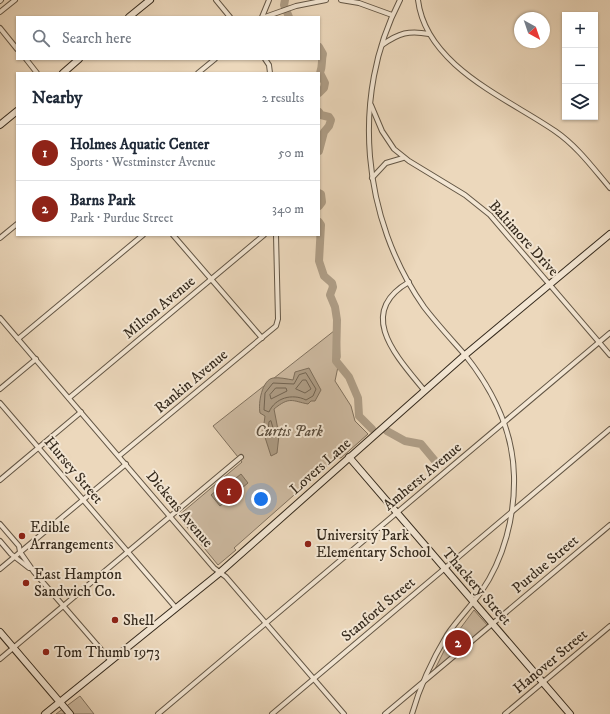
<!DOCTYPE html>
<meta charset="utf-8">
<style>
:root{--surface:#fff;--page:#f2f2f3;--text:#1f2937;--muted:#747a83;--line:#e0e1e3;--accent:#8f2418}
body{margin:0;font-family:"IM FELL DW Pica",serif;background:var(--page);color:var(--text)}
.controls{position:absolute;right:12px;top:12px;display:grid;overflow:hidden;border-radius:0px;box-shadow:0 1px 3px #0004}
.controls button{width:36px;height:36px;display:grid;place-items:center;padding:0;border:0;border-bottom:1px solid var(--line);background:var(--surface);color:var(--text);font:20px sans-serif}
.compass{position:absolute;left:514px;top:12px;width:36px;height:36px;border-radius:50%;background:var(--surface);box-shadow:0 1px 3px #0004;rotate:140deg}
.you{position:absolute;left:261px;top:499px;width:14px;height:14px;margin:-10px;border:3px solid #fff;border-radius:50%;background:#1a73e8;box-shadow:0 0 0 6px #1a73e833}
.badge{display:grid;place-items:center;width:26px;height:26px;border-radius:50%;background:var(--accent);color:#fff;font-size:13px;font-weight:700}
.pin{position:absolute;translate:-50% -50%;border:2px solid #fff;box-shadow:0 1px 4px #0006}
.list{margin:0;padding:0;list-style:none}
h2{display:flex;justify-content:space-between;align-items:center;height:52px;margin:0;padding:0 16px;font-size:17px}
h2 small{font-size:13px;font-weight:400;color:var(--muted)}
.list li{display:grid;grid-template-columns:26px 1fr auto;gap:12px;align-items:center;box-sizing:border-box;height:56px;padding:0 16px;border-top:1px solid var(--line)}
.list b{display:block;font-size:15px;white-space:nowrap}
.list p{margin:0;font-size:13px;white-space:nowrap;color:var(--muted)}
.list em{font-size:13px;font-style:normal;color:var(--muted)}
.icon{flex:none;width:22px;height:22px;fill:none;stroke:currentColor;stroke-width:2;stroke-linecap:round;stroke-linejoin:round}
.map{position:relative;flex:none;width:610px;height:714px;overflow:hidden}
.search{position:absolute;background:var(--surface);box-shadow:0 1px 3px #0004;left:16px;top:16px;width:304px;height:44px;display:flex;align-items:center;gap:10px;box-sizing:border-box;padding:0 14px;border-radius:0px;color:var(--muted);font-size:15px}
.panel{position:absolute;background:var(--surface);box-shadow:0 1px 3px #0004;left:16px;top:72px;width:304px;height:164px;border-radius:0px}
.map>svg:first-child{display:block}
</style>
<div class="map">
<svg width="610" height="714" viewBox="0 0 610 714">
<rect width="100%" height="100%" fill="#ecd8bc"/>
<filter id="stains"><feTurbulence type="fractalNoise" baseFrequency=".005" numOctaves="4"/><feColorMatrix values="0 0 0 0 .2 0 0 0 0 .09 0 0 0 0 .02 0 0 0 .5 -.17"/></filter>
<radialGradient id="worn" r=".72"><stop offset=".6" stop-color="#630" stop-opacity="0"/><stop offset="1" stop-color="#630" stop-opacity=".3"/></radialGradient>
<g fill="#cdbaa1" stroke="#81725f">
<path d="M339 327 340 357 335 381 351 406 355 421 368 434 341 458H336L234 548 236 550 218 565 178 516 242 462 213 426Z"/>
<path d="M474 610 488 626 435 669 445 649Z"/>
<path d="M80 696 94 714H56Z"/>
</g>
<g fill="#ae9d86" stroke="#7e6f5c">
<path d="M309 368 321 390 315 401H311L308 404C292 401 290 396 274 409L279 435 277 453 271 456 263 431 265 416 260 413C258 403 262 380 273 378 279 377 287 379 293 380L295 372Z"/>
<path d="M241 474 248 483 220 506 211 495 217 490 219 492Z"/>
</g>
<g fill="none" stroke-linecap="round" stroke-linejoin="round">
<g stroke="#726452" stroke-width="1">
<path d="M306 373 316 389 313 396 306 400C292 393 275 398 269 412L264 410 265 393 273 383 294 384 299 375Z"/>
<path d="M303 380H306L311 389 305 393 296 389Z"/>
<path d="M276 388H286L287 391 271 399 270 395Z"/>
<path d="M271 421 275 435 273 438 268 431 269 422Z"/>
</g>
<g stroke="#ae9d86" stroke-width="8">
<path d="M285 0 284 5 289 17"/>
<path d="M319 47 323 54C321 61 323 66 320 73L325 83 324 88 319 93"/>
<path d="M319 112 321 115 329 117 331 120 329 126 324 132 319 151"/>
<path d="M319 193 321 194 322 202 319 206"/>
<path d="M319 222 321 225 319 261 324 276 332 283 333 287 330 295 335 307 337 320 336 361 349 377 358 398 359 416 372 429"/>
<path d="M387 431 405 441 421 444 436 462"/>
</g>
<defs>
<g id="street">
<path d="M216 0 230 17"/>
<path d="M341 0 359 3 392 15"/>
<path d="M400 0C350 96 362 219 424 307 437 324 451 339 465 355 493 390 513 431 514 476 515 516 504 559 481 592 470 607 457 620 447 635 432 660 420 686 412 714"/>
<path d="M418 0C426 66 507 98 555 131 577 146 593 168 610 188"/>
<path d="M0 1 1 0"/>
<path d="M0 12 15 0"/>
<path d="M262 17 269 0"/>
<path d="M265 17 296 6 326 0"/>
<path d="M0 28 17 49"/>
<path d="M382 45C399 33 409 30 429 34"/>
<path d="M26 59 37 73"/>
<path d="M265 59 269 65 270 73"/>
<path d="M198 73 215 59"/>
<path d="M371 105 382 131 394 149 409 161 465 195 490 215 610 355"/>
<path d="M372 178 386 163 403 158"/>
<path d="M173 235 262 338"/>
<path d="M0 238 17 224"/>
<path d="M409 282C355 313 397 357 424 390"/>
<path d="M0 318 214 568 226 577 344 714"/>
<path d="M18 339 143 235"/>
<path d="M0 389 36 359"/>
<path d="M69 398 264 235"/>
<path d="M0 403 176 608"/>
<path d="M119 456 276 326 278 319 276 235"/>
<path d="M0 480 81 412"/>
<path d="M0 524 19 546 20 552 34 572 111 661"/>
<path d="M0 541 11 554 29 568"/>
<path d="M0 569 126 464"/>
<path d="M0 659 241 457"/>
<path d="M158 714 610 333"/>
<path d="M272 714 610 429"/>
<path d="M385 714 610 525"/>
<path d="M505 714 610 626"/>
</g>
<g id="secondary">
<path d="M129 17 150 0"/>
<path d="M63 73 79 59"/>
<path d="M0 125 17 111"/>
<path d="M349 457 570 714"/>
<path d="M0 632 70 714"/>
<path d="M45 714 217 575 465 355 610 234"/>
</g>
</defs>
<use href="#street" stroke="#635645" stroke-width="6"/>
<use href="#secondary" stroke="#352a1d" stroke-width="8"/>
<use href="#street" stroke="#f3e6d3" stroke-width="4"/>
<use href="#secondary" stroke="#f3e6d3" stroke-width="6"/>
</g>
<g fill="#8f2418" stroke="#f3e6d3" stroke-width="1.5">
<circle cx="22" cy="536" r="4"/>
<circle cx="308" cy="544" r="4"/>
<circle cx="26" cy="583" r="4"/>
<circle cx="115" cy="620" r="4"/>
<circle cx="46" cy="652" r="4"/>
</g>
<g text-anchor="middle" stroke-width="4" stroke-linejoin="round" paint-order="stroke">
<g font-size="15" fill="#352a1d" stroke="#f3e6d3">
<text transform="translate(524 238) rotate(48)" y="5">Baltimore Drive</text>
<text transform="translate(159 307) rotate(-40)" y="5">Milton Avenue</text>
<text transform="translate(191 381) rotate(-40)" y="5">Rankin Avenue</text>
<text transform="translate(320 466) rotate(-42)" y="5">Lovers Lane</text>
<text transform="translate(74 470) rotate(50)" y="5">Hursey Street</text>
<text transform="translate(422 476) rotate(-40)" y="5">Amherst Avenue</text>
<text transform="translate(180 509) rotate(50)" y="5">Dickens Avenue</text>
<text transform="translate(545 564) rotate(-40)" y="5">Purdue Street</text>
<text transform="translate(477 586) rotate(49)" y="5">Thackery Street</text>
<text transform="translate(378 609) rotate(-40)" y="5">Stanford Street</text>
<text transform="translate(550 661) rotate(-40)" y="5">Hanover Street</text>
</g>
<g font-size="15" font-style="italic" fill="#5b4e3e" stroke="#f3e6d3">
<text x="289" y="436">Curtis Park</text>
</g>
<g font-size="15" fill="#352a1d" stroke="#f3e6d3" text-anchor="start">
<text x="30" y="532">Edible<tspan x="30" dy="17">Arrangements</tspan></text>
<text x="316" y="540">University Park<tspan x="316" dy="17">Elementary School</tspan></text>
<text x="34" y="579">East Hampton<tspan x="34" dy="17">Sandwich Co.</tspan></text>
<text x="123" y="625">Shell</text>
<text x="54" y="657">Tom Thumb 1973</text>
</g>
</g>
<rect width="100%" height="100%" filter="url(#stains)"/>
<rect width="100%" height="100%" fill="url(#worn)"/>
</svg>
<div class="controls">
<button>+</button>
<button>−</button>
<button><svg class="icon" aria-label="layers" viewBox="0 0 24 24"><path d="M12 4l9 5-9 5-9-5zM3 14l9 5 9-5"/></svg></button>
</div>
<svg class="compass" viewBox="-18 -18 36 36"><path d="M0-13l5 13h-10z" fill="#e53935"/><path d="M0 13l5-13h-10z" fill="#747a83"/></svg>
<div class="you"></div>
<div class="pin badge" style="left:229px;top:491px">1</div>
<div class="pin badge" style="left:458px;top:643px">2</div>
<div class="search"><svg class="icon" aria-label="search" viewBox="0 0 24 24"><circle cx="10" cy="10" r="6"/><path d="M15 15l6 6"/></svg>Search here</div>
<section class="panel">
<h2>Nearby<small>2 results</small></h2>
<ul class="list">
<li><span class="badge">1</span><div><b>Holmes Aquatic Center</b><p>Sports · Westminster Avenue</p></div><em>50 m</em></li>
<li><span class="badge">2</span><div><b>Barns Park</b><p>Park · Purdue Street</p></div><em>340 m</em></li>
</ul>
</section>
</div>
